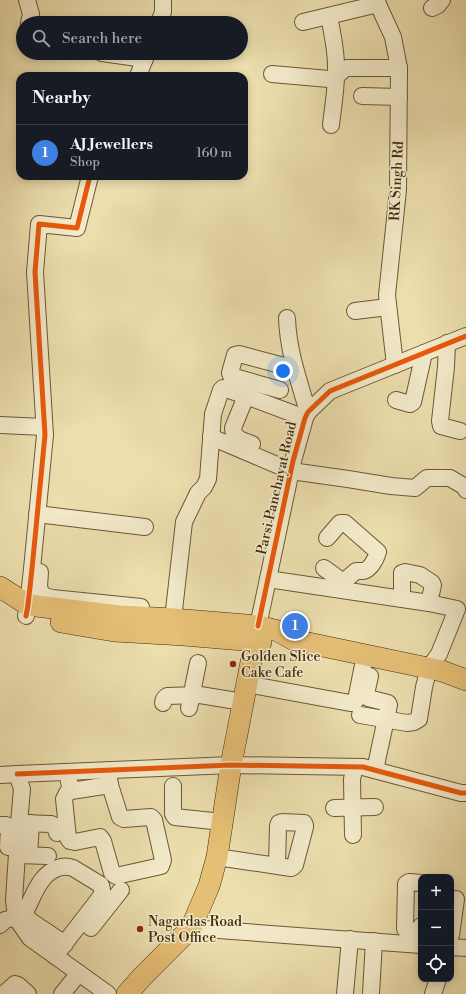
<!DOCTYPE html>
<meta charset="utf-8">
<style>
:root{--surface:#171b24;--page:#20242c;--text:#f1f3f6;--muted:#9ea1a6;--line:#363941;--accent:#c59692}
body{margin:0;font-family:"Libre Bodoni",serif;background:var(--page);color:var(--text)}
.controls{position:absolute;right:12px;bottom:12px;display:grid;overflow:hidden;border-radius:8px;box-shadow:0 2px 10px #0003}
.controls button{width:36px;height:36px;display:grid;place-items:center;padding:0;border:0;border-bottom:1px solid var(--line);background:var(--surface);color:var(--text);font:20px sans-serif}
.you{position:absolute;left:283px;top:371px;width:14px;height:14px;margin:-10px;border:3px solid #fff;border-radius:50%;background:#1a73e8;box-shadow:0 0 0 6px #1a73e833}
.badge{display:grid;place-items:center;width:26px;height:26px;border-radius:50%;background:var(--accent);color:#fff;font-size:13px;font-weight:700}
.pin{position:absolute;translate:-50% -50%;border:2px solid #fff;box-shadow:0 1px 4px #0006}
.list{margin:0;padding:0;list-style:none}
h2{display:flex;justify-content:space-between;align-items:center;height:52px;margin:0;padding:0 16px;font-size:17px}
h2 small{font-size:13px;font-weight:400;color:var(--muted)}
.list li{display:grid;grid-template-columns:26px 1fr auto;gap:12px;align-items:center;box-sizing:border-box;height:56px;padding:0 16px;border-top:1px solid var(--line)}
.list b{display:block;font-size:15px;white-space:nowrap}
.list p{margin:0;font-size:13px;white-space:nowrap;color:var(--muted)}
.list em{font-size:13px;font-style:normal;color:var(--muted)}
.icon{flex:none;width:22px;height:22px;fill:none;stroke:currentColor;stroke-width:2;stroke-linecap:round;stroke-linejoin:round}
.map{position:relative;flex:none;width:466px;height:994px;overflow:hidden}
.search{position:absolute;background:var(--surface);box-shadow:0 2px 10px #0003;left:16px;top:16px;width:232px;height:44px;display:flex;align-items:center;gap:10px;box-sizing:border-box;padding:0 14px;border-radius:22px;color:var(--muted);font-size:15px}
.panel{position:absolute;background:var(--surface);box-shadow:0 2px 10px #0003;left:16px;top:72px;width:232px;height:108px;border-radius:12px}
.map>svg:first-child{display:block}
</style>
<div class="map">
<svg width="466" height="994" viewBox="0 0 466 994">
<rect width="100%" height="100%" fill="#ecdead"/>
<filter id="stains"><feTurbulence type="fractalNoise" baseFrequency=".005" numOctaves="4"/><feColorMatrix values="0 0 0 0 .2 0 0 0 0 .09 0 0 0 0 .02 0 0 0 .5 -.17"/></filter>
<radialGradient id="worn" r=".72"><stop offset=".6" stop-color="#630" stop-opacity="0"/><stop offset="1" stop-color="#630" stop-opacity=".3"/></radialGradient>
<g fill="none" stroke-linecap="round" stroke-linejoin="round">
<defs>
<g id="minor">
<path d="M27 0 31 14 29 23"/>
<path d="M376 0 393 37 399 68 398 190 387 295 395 365"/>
<path d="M432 8 438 5 442 0"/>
<path d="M329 16C332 32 336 49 336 66 337 86 333 106 331 125"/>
<path d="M303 22 378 4"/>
<path d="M159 23 163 12V0"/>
<path d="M102 53 145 59"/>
<path d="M272 74 329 79C337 78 340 71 347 68H399"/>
<path d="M138 76 147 53"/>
<path d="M362 96 399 97"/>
<path d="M355 311 388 307"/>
<path d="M287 318C288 351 299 381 308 412"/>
<path d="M447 343 446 367 440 421 441 426 460 431"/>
<path d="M280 390 231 376 230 373 235 355 239 354 295 369"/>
<path d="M396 400 410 404 413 402 424 353"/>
<path d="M0 425 44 427"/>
<path d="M211 437 291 471 348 479 391 486 415 488 427 478H450L465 487 466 490"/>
<path d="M252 444C244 441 233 439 233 428L246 396 305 418"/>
<path d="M37 514 145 527"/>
<path d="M327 538 340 523H345L378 552C376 559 370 570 363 571 361 571 358 571 356 571L335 589"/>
<path d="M324 568 343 582"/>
<path d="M40 572 39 587 42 595 52 598 141 607"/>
<path d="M268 579 429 603 457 609 439 654 429 668 424 687 419 719 414 722 407 723 360 715"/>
<path d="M402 599V573L405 572 420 575 432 583 433 585 429 603"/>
<path d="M26 616 28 605 32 569 45 435 35 272 39 224 77 228 90 176"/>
<path d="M173 619 184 522 198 493 204 487 208 479 213 414 221 390 223 388 246 396"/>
<path d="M258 626 293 461 305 418 308 412 330 391 466 336"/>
<path d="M370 676 366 694 368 698 388 703 389 705 375 770"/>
<path d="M246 684 350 703H353L356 700 365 655"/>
<path d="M163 703 164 699 167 696 200 695 243 702"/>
<path d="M189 708 198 663"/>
<path d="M67 772 71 791 67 793 64 799 68 838 70 841 75 842 100 837 103 841 112 873 116 876 161 866 163 860 154 820 151 817 124 819 120 817 110 785 108 770"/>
<path d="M17 774 231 765 363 767 461 793H466"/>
<path d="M0 775 17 774 22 789 19 823 14 900 16 918 30 938 108 994"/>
<path d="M173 786V814L175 817 222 822"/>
<path d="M71 791 110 785"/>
<path d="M334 808 375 807"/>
<path d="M19 823 51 824 55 826 57 833"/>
<path d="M0 825H6L9 827 8 847"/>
<path d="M353 835 352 779 353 775V767"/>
<path d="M18 855 48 856"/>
<path d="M29 855 31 823"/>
<path d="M217 857 291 868 293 867 295 865 305 827V825L304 823 282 822 279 823 278 826 277 866"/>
<path d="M421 883 409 882 406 884 405 929 407 931H419L421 930V926"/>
<path d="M0 925 5 920 26 915"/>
<path d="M91 928 121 890"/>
<path d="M191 928 421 945"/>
<path d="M451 935 456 899"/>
<path d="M451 947 466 948"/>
<path d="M55 956 102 895V890L101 885 73 868C67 866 63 866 58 868 40 874 34 895 26 910V915L29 920 65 944"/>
<path d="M4 994 15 984 18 985 28 994"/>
<path d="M62 994 79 973"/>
<path d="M345 994 350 939"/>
<path d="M371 994 374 941"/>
<path d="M433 994 438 979"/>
</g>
<g id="major">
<path d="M0 587 28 605 119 616 173 619 258 626 278 631 294 640 442 671 466 680"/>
<path d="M61 622 114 631 184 635 255 641 261 642"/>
<path d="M127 994 142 977 191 928 209 886 217 857 231 765 258 626"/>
</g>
</defs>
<use href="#minor" stroke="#6a5838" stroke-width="18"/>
<use href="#major" stroke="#3f2c11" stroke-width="22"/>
<use href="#minor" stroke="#f3eaca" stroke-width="16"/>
<use href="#major" stroke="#e6bf76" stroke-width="21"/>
<defs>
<g id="cycleway">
<path d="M26 616 28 605 32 569 45 435 35 272 39 224 77 228 90 176"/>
<path d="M258 626 293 461 305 418 308 412 330 391 466 336"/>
<path d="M17 774 231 765 363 767 461 793H466"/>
</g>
</defs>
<use href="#cycleway" stroke="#f3eaca" stroke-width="8"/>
<use href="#cycleway" stroke="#e8590c" stroke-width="5"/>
</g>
<g fill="#8f2418" stroke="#f3eaca" stroke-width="1.5">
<circle cx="233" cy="664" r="4"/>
<circle cx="140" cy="929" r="4"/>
</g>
<g text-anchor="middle" stroke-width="3" stroke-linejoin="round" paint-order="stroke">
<g font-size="14" fill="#3f2c11" stroke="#f3eaca">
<text transform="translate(396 181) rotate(-87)" y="5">RK Singh Rd</text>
<text transform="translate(276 488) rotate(-77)" y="5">Parsi Panchayat Road</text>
</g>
<g font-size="14" fill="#3f2c11" stroke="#f3eaca" text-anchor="start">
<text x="241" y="661">Golden Slice<tspan x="241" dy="16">Cake Cafe</tspan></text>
<text x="148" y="926">Nagardas Road<tspan x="148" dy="16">Post Office</tspan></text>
</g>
</g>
<rect width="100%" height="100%" filter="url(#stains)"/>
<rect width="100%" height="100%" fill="url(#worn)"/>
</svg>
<div class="controls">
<button>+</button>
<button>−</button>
<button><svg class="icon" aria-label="locate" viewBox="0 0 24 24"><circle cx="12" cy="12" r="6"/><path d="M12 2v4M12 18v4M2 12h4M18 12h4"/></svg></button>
</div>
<div class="you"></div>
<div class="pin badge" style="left:295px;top:626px;background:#3f7fe0">1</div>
<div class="search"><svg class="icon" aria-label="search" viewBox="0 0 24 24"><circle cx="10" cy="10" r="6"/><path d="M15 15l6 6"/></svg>Search here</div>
<section class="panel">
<h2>Nearby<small></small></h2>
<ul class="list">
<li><span class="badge" style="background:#3f7fe0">1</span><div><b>AJ Jewellers</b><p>Shop</p></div><em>160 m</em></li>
</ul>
</section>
</div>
